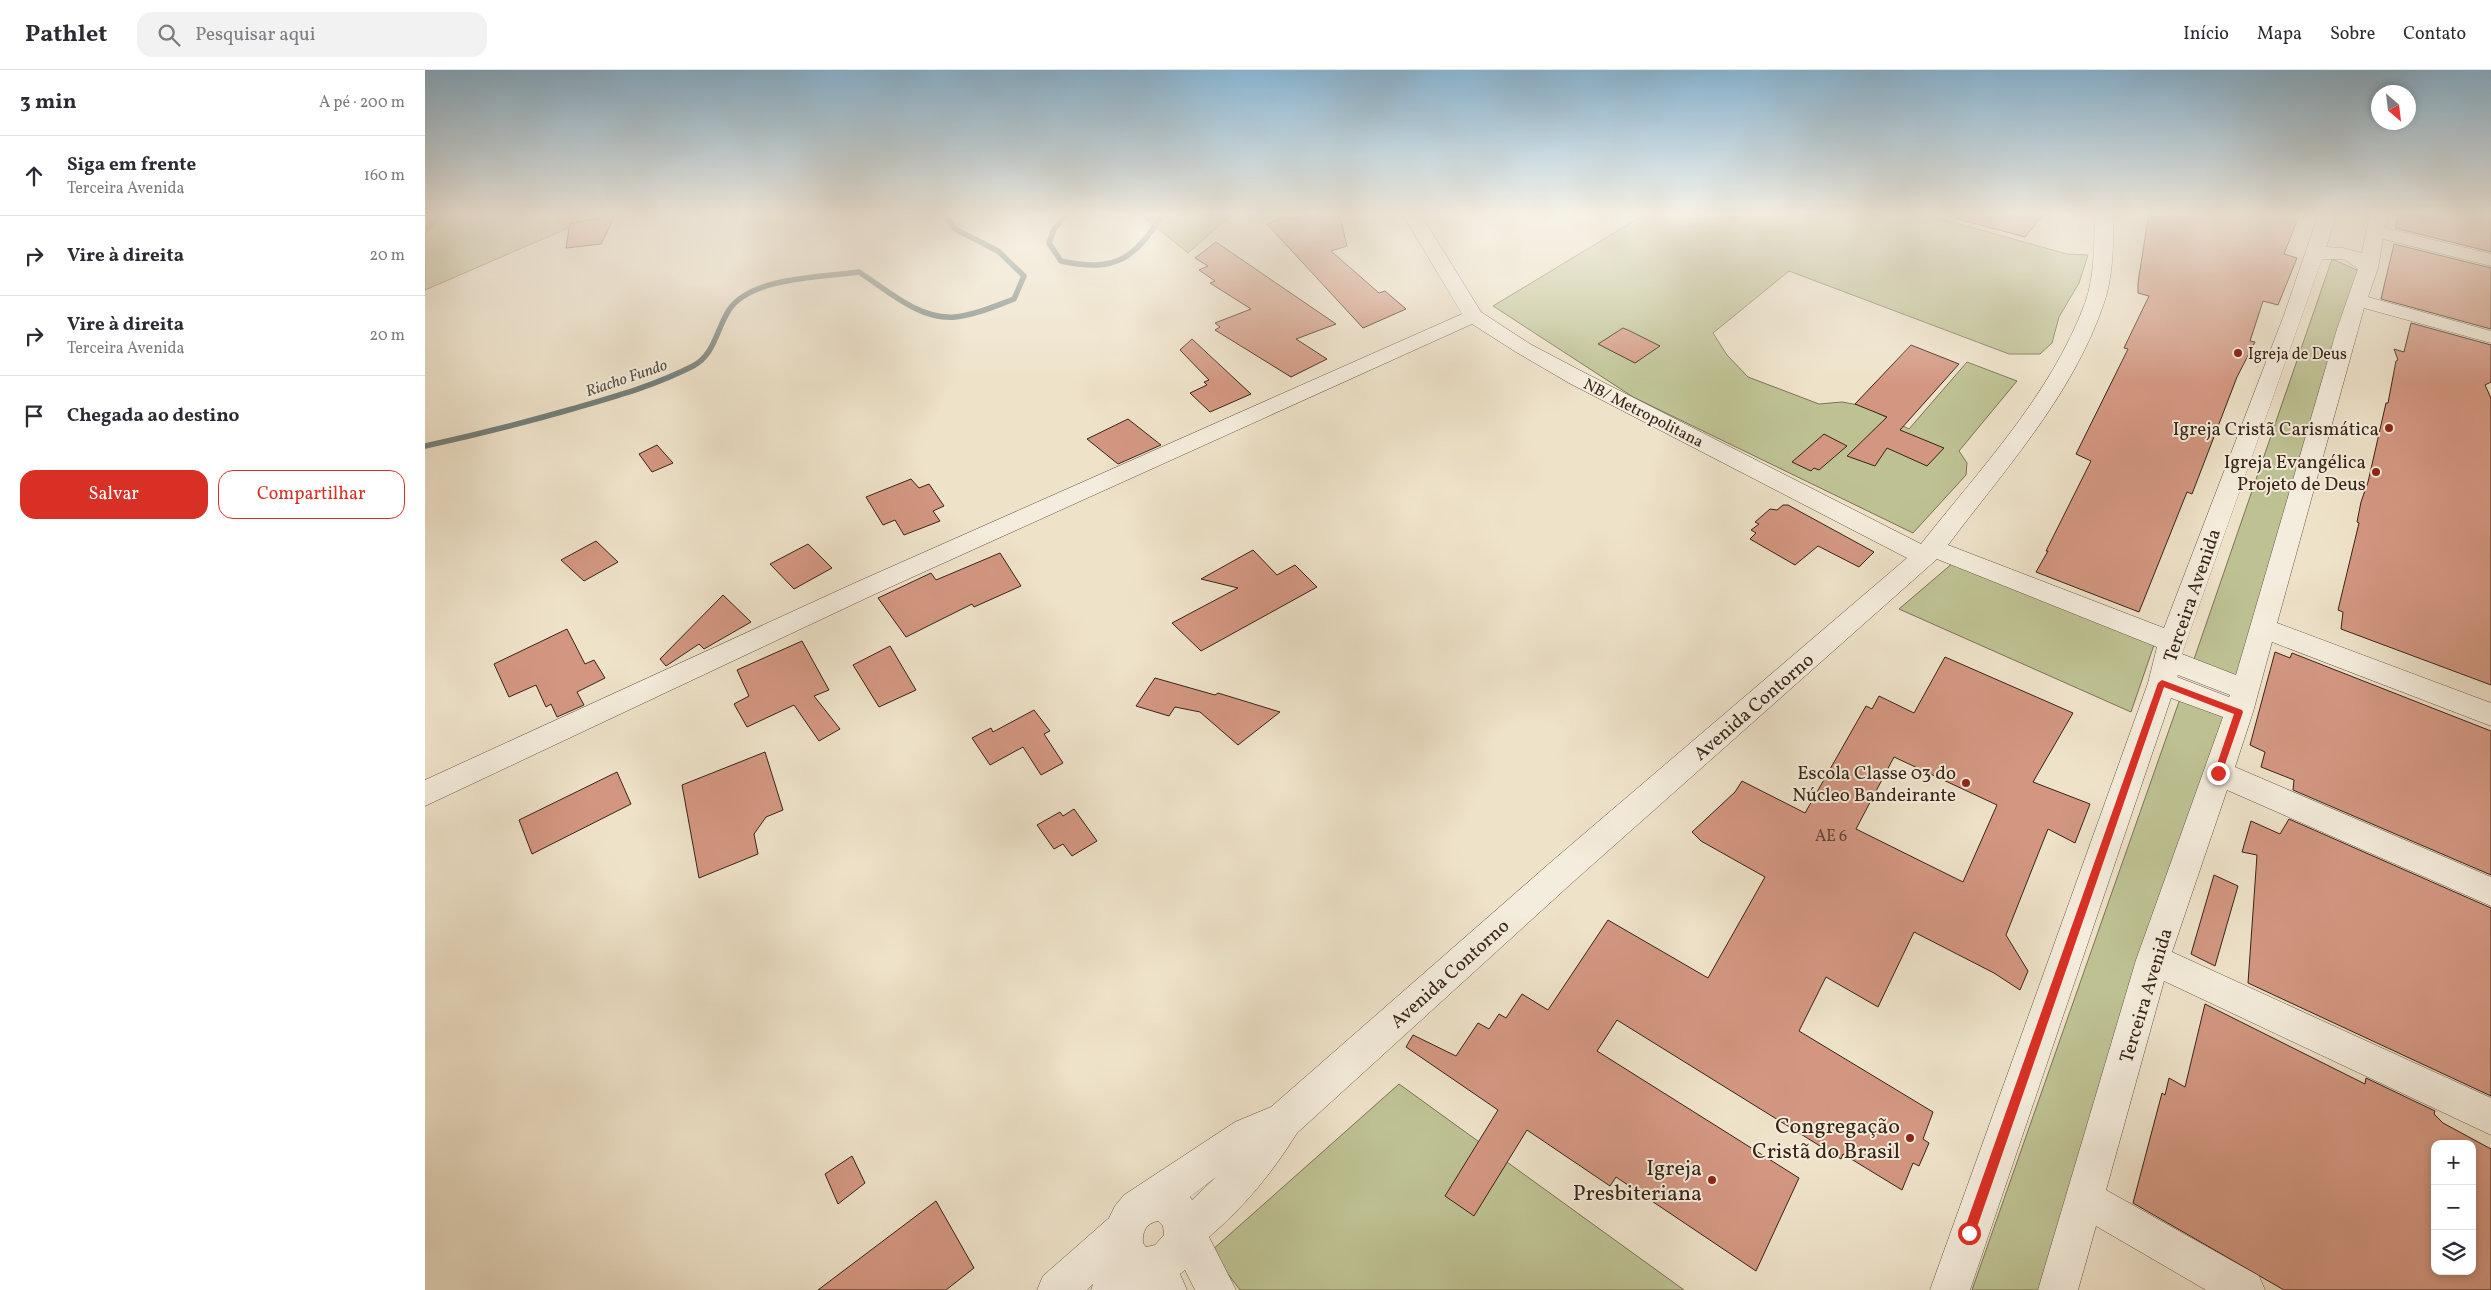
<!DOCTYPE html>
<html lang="pt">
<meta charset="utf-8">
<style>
:root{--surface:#fff;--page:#f2f2f3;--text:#2b2b33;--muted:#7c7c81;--line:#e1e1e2;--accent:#d93025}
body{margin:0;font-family:Vollkorn,serif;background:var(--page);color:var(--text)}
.controls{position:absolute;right:15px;bottom:15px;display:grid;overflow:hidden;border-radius:10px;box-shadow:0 2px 8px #0003}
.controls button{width:45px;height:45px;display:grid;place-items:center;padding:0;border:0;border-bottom:1px solid var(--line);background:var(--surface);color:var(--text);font:25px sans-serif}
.compass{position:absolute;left:1946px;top:15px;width:45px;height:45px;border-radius:50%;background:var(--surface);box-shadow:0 2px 8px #0003;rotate:152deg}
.stop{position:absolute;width:15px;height:15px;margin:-11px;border:4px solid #d93025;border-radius:50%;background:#fff}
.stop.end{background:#d93025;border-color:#fff;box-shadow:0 1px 5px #0008}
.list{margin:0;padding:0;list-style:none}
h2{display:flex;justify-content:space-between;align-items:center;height:65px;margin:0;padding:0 20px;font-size:21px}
h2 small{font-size:16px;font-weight:400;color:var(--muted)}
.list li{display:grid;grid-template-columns:32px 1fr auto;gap:15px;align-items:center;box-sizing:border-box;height:80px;padding:0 20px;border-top:1px solid var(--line)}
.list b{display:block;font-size:19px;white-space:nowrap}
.list p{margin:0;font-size:16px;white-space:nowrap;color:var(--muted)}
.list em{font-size:16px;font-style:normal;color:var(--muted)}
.actions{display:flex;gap:10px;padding:15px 20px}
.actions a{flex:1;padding:11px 0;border:1px solid var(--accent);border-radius:15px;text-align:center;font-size:18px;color:var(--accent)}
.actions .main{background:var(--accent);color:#fff}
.icon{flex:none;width:28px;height:28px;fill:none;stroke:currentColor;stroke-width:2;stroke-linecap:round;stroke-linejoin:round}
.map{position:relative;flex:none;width:2066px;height:1220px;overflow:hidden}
header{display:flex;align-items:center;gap:30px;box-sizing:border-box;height:70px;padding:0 25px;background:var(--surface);border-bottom:1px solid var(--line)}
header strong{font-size:24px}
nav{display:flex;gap:28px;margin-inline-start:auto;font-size:18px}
.search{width:350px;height:45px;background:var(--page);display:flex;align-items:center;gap:12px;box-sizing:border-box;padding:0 18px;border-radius:15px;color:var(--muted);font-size:19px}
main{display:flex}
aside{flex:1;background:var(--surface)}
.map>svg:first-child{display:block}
</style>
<header>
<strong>Pathlet</strong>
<div class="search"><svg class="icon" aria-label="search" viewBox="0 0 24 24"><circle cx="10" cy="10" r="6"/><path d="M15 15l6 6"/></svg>Pesquisar aqui</div>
<nav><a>Início</a><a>Mapa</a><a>Sobre</a><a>Contato</a></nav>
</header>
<main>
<aside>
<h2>3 min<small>A pé · 200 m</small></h2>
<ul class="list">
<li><svg class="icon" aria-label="ahead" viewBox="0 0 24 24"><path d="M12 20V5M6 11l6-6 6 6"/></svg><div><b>Siga em frente</b><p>Terceira Avenida</p></div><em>160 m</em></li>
<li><svg class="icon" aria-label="right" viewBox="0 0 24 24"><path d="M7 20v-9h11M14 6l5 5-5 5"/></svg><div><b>Vire à direita</b></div><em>20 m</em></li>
<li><svg class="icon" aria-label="right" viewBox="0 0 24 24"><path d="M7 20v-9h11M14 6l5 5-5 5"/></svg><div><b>Vire à direita</b><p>Terceira Avenida</p></div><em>20 m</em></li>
<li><svg class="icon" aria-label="arrive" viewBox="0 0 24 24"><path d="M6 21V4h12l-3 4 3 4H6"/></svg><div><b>Chegada ao destino</b></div></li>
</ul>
<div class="actions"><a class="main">Salvar</a><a>Compartilhar</a></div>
</aside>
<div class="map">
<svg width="2066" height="1220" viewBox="0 0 2066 1220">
<rect width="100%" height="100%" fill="#eee2c9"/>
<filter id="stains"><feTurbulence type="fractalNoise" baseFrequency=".004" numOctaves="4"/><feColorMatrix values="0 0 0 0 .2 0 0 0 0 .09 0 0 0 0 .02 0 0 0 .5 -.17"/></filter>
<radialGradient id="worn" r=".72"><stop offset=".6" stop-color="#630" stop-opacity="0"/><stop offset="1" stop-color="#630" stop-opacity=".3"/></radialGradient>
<g fill="#bec293" stroke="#7b7354">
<path d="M0 143H159L157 152 0 220Z"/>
<path d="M714 143H808L763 183Z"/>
<path d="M1222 143H1495L1642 184 1663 185 1654 213 1634 247 1627 273 1615 284H1584L1364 201 1288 263 1302 285 1323 307 1394 334 1417 332 1439 336 1484 359 1542 292 1592 311 1534 381 1542 393 1541 405 1488 463 1208 327 1068 236Z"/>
<path d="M1907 189 1934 201 1819 614 1767 595Z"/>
<path d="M1529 492 1730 572 1706 642 1474 539Z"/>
<path d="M1756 626 1813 651 1639 1220H1547Z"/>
<path d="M974 1014 1259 1220H815L786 1181Z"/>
</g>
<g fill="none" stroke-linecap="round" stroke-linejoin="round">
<g stroke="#737f7a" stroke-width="5.5">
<path d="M643 143 629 159 624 173 636 191C693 203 709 188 739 143"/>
<path d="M0 161 18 143"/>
<path d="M0 376C50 365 98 353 147 339 188 327 229 316 268 296 290 284 291 260 304 240 326 207 397 207 434 202 462 220 494 250 530 247 550 245 570 236 589 229L599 206 573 181 530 159 520 143"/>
</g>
</g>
<g fill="#d39781" stroke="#382416" fill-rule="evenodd">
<path d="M893 143H914L922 176 906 181 954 223 960 221 981 239 938 258 842 154 862 146 865 149Z"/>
<path d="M1533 143H1620L1600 167 1533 149Z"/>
<path d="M1724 143H1875L1859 184 1872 188 1853 235 1838 231 1825 271 1830 272 1812 307 1767 424 1762 422 1714 542 1611 502 1623 481H1621L1666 391 1651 384 1703 279 1699 278 1724 226 1713 223V213Z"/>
<path d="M1974 143H2066V182L1970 158Z"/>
<path d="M190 146 176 174 141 178 145 153Z"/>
<path d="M791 172 911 254 871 269 902 289 866 307 790 260 795 257 790 253 826 239 785 213 790 211 774 200 783 196 770 188Z"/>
<path d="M1969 174 2066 198V259L1956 229Z"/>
<path d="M1986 253 2066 275V312L2060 315 2066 328V615L1916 559 1918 542 1913 540 1934 453 1932 452 1936 432 1943 412 1961 333H1963L1971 291 1973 290 1969 279 1979 282Z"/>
<path d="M1198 258 1205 261 1235 276 1210 293 1173 274Z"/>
<path d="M767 269 826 324 785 342 765 323 782 315 779 312 784 310 755 280Z"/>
<path d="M1486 275 1534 294 1475 360 1519 378 1502 396 1462 378 1450 396 1422 386 1462 347 1430 334Z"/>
<path d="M703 349 736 375 693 394 662 369Z"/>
<path d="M1399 364 1422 376 1394 400 1389 398 1386 401 1367 392Z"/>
<path d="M232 375 248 393 227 402 214 384Z"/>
<path d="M486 409 494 418 504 414 519 436 508 441 515 451 479 465 470 450 458 455 441 427Z"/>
<path d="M1358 435H1363L1449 482 1434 497 1393 476 1370 495 1325 469 1331 463 1326 460 1334 454 1330 452 1345 439 1352 440Z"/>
<path d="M171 471 193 492 159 511 136 490Z"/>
<path d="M383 474 407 498 369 519 345 494Z"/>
<path d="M828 480 852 505 870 495 892 517 776 581 747 553 813 518 776 509Z"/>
<path d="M575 483 596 516 549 537 547 534 481 567 453 528 506 503 511 510Z"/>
<path d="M298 525 326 552 279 579 274 574 241 596 235 589Z"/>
<path d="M142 559 160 594 169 590 180 608 152 622 159 635 132 647 126 634 121 637 111 615 84 627 69 594Z"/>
<path d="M377 571 404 620 389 626 415 659 394 671 369 635 322 657 309 634 324 626 312 600Z"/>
<path d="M465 576 491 620 454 637 428 595Z"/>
<path d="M1850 582 1865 588 1867 583 2066 661V805L1868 720 1869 710 1836 697 1840 682 1825 675Z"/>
<path d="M1520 587 1648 643 1608 712 1665 734 1650 773 1623 759 1581 865 1603 901 1595 920 1569 903 1489 862 1453 937 1401 907 1374 961 1508 1042 1498 1069 1504 1073 1494 1096 1488 1093 1477 1120 1418 1084 1416 1089 1192 950 1172 981 1374 1108 1331 1201 1191 1107 1185 1116 1102 1060 1049 1146 1020 1126 1073 1040 981 977 988 965 1031 986 1053 953 1064 959 1074 944 1081 948 1097 924 1123 940 1183 850 1283 908 1340 807 1276 771 1267 762 1310 722 1317 711 1380 743 1441 636 1447 639 1454 626 1489 643ZM1469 687 1572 735 1538 812 1431 759Z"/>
<path d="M730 608 790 625 793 623 855 642 813 675 775 642 750 637 744 646 711 636Z"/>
<path d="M609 640 625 661 619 664 638 693 616 705 598 677 565 695 547 668 566 658 568 662Z"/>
<path d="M340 682 358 740 341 747 329 764 333 784 274 808 257 715Z"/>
<path d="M192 702 206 734 107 784 94 750Z"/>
<path d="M649 739 672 771 647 786 638 774 629 779 612 755 635 742 638 746Z"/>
<path d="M1864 749 2066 838V1026L1823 913 1832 785 1817 782 1826 751 1855 764Z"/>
<path d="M1789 805 1813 816 1790 896 1766 884Z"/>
<path d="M1780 934 1940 1014 1941 1008 2010 1041 2009 1044 2018 1053 2066 1079V1220H1859L1708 1133 1737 1023 1740 1025 1744 1008 1760 1017ZM2010 1074H2047V1201H2010Z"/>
<path d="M427 1086 440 1113 413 1134 400 1104Z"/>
<path d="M511 1131 549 1198 521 1220H393Z"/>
</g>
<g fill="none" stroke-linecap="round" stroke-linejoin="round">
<defs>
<path id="minor" d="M977 143H995L1056 242 1105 274 1160 303 1496 474C1555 399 1626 325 1660 233 1670 206 1669 172 1670 143H1688C1689 170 1688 208 1679 233 1648 325 1580 399 1523 475L1739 558 1859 245 1894 143H1912L1901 177 1918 178 1937 183 1945 143H1963L1960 158 2066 184V196L1958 169 1953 198 1943 227 2066 261V273L1939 238 1852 553 2066 633V656L1847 572 1828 642 1810 697 2066 807V836L1802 720 1747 882 2066 1028V1065L1739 911 1681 1120 1834 1206 1840 1220H1781L1671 1156 1653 1220H1613L1711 890 1798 647 1746 628 1545 1220H1505L1723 613 1732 577 1512 489 1148 812 872 1063C848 1102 819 1137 784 1167L811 1220H770L760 1200 755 1204 762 1220H666L668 1214 662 1220H612L618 1206 684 1148 690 1136 699 1125 810 1052 846 1037 1126 792 1482 488 1144 313 1091 282 1047 254 450 524 0 736V710L432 512 1037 244ZM1897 189H1919L1933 199 1912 259 1811 605 1757 584ZM1753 605 1805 625 1804 627 1752 607ZM791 1107 767 1130 765 1127ZM733 1151 738 1156 739 1165 730 1175 721 1177 718 1173C717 1162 721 1153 733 1151Z"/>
</defs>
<use href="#minor" stroke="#665443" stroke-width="1"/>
<use href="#minor" fill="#f4ecdc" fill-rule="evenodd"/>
</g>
<linearGradient id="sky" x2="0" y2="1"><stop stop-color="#89b7d6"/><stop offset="0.46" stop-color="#f7f2e7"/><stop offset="1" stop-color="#f7f2e7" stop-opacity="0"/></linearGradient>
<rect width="2066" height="314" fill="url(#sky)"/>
<path fill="#d93025" d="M1737 610 1817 640 1818 642 1797 703 1793 707 1789 703 1809 644 1739 617 1550 1163 1544 1169 1538 1163 1733 613Z"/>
<g fill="#8f2418" stroke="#f4ecdc" stroke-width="2">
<circle cx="1813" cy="283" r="5"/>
<circle cx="1964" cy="358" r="5"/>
<circle cx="1951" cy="402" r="5"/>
<circle cx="1541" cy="713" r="5"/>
<circle cx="1485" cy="1068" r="5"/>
<circle cx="1287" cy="1110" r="5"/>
</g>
<g text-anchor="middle" stroke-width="4" stroke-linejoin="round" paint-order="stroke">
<g font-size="16" fill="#382416" stroke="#f4ecdc" text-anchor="start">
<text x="1823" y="289">Igreja de Deus</text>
</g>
<g font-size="16" font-style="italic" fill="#565248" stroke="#f4ecdc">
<text transform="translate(201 307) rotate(-19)" y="6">Riacho Fundo</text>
</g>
<g font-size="16" fill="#382416" stroke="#f4ecdc">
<text transform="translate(1219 342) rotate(27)" y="6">NB/ Metropolitana</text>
</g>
<g font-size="16" fill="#5f4131">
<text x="1406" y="771">AE 6</text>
</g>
<g font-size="19" fill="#382416" stroke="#f4ecdc" text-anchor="end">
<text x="1954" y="365">Igreja Cristã Carismática</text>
<text x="1941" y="398">Igreja Evangélica<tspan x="1941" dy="22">Projeto de Deus</tspan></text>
<text x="1531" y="709">Escola Classe 03 do<tspan x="1531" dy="22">Núcleo Bandeirante</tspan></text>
</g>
<g font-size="19" fill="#382416" stroke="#f4ecdc">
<text transform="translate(1766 525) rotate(-71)" y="7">Terceira Avenida</text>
<text transform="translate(1328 636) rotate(-41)" y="7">Avenida Contorno</text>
<text transform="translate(1024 903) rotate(-42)" y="7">Avenida Contorno</text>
<text transform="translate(1720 925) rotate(-73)" y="7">Terceira Avenida</text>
</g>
<g font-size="22" fill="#382416" stroke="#f4ecdc" text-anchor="end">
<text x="1475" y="1063">Congregação<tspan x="1475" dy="25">Cristã do Brasil</tspan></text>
<text x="1277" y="1105">Igreja<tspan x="1277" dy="25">Presbiteriana</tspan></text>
</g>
</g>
<rect width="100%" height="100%" filter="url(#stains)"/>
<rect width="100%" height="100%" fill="url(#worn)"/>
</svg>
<div class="controls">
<button>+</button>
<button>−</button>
<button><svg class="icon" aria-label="layers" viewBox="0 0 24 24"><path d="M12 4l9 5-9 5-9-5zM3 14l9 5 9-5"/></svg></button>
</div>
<svg class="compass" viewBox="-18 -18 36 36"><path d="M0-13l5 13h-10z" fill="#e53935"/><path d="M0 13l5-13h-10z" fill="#7c7c81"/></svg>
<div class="stop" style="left:1544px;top:1163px"></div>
<div class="stop end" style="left:1793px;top:703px"></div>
</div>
</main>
